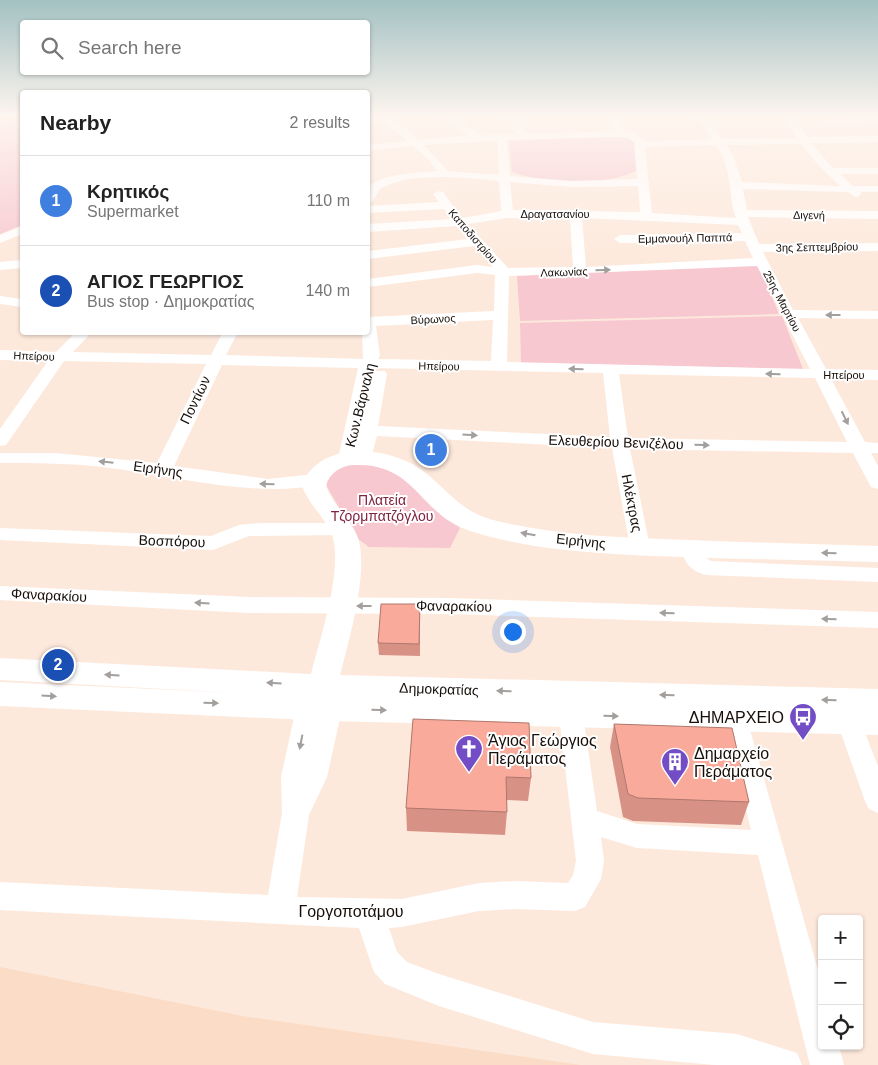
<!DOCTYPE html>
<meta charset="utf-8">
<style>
:root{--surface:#fff;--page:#f6f6f6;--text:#222;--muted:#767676;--line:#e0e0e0;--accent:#1a73e8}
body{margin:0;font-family:Arial,sans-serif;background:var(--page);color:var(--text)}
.controls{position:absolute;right:15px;bottom:15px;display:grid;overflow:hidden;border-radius:5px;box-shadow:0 1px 4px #0004}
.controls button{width:45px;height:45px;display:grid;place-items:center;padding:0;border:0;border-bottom:1px solid var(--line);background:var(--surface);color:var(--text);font:25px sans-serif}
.you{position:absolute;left:512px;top:631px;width:18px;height:18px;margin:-12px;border:4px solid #fff;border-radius:50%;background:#1a73e8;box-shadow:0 0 0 8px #1a73e833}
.badge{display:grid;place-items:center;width:32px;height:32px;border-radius:50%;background:var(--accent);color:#fff;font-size:16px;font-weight:700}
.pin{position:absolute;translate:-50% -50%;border:2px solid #fff;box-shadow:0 1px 5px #0006}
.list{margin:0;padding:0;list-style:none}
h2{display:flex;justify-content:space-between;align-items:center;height:65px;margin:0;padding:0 20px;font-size:21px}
h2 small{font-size:16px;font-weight:400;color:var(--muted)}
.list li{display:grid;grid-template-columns:32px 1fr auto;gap:15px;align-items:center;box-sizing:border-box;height:90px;padding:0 20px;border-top:1px solid var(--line)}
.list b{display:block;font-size:19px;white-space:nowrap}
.list p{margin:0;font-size:16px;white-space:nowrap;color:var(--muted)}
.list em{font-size:16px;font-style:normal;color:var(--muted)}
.icon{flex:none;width:28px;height:28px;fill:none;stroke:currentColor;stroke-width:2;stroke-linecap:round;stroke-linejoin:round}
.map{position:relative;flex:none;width:878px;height:1065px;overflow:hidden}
.search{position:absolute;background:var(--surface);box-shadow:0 1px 4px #0004;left:20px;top:20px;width:350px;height:55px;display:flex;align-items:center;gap:12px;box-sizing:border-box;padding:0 18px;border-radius:5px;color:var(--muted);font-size:19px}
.panel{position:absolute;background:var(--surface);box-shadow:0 1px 4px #0004;left:20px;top:90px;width:350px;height:245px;border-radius:5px}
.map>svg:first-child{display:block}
</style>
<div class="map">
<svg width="878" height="1065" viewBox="0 0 878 1065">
<rect width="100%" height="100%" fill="#fde9dc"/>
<path fill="#fbdcc7" d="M0 967 243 1016 581 1065H0Z"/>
<g fill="#f7c8d0">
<path d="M0 115H22V225L0 234Z"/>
<path d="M615 135 630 137 635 141 638 170C609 186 548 185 512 172L509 141Z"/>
<path d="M759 265 779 314 520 321 517 276Z"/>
<path d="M782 316 803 369 521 363 520 323Z"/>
<path d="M375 464 408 480 460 528 450 548 369 547 357 538 327 487C324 462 358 464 375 464Z"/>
</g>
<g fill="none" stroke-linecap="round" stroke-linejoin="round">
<g fill="#fff" fill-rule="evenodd">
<path d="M392 115H419L395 120 418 140 469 135 439 115H451L481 135 517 134 505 115H515L527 134 615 131 605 115H615L625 132 635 133 644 141 712 139 695 115H705L722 139 797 138 783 115H793L807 137 878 136V142L811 143 833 168H878V174H840L853 186H878V192H861L860 196 856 197 847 192 743 189 747 210 878 211V219L748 217 759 244 878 243V251L763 252 793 310 878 311V319L798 318 826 369 878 370V380L831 379 865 442 878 443V453H871L878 466V489L871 487 853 453 630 449 650 547 647 552 640 554 633 552 630 547 612 448 377 436 370 462 364 463 356 459 353 463H341L338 459 358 368 222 365 174 466 268 479 315 474 322 476 324 480 322 484C259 499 174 476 110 468 74 463 37 463 0 463V453H55L157 463 206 364 64 361 6 445 0 446V429L48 361 0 360V350L56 352 76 332H92L73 352 211 355 223 332H238L226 355 363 359 362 332H368V317L494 311 495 275 477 273 368 287V279L477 265 493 267 474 246 368 259V251L468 239 456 226 368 232V224L451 219 444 209 368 213V206L439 202 433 194 439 191 443 192 462 218 501 211 499 181C465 178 410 171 380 189L372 202 368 203C368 197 366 189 371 185 383 174 421 172 437 171L427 158 413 146 368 151V145L407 141 385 122 368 124V118ZM616 137 628 138 634 142 637 179 572 181 510 176 507 140ZM497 141 499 175 448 171 424 145ZM801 144 818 165 840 186 742 182 733 155 726 145ZM716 145C733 170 728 195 736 218L652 213 645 147ZM510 182 572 187 638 186 640 212 513 210ZM507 218H570L573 267 508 268 468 224ZM582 218 738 225 742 233 620 235 614 239 620 243 745 241 753 258 586 267ZM757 266 810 369 507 362 509 276ZM493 320 491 361 378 359 380 356 376 326ZM374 368 603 373 610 437 378 426 387 374 385 371H374ZM619 374 815 378 847 442 628 438Z"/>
<path d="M878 117V123L828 126 823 123 828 120Z"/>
<path d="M22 226V234L0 243V235Z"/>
<path d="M22 260V268L0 270V262Z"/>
<path d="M0 296 22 299V307L0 304Z"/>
<path d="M259 523H341L348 524 351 529 348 534 341 535 249 536 213 550 0 540V528L211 536 239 525Z"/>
<path d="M691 542 698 544 703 556 711 561 878 568V582L706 575C691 571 685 564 681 549L684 544Z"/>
<path d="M0 586 249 597 449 598 878 612V628L449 614 249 613 0 600Z"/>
<path d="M317 686 335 688 342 709 327 777 309 815 297 897 402 899 479 883 515 881 568 883 573 875 576 861 559 715 562 708 571 705 580 708 583 715 597 811 637 824 751 830 724 719 727 712 736 709 745 712 822 984V1046H839L844 1065H810L758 855 637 848 601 837 604 861 601 879 585 907 575 911 515 909 479 911 402 927 389 928 397 952 407 962 439 974 593 1022 737 1034 797 1053 802 1065H715L593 1054 439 1006 385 984 374 972 359 928 0 910V882L268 895 282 813 281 777 296 708 308 688Z"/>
<path d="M849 712 858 715 878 766V813L869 809 865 801 837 722 840 715Z"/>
</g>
<path fill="#fff" fill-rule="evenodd" d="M345 452C372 448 406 456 427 474 452 495 463 513 497 521 551 534 607 537 663 539 734 542 806 544 878 546V562C804 560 730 559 655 556 593 553 525 550 465 529 419 512 415 463 355 465 341 465 330 473 326 485 332 505 351 518 358 538 369 572 349 640 340 675L878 689V735L330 721 0 706V682L238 693 0 680V658L311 674C320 639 342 573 333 538 327 518 308 505 302 485 310 465 325 457 345 452Z"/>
</g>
<g fill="#d79285">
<path d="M420 604V656L379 655 378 643Z"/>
<path d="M413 719 531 778 528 801 507 800V812L505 835 407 831 406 808Z"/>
<path d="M614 724 749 802 741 825 633 821 623 817 610 747Z"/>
</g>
<g fill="#faaa9b" stroke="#af776c">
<path d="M381 604H420L419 644 378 643Z"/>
<path d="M413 719 529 723 531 778 506 777 507 812 406 808Z"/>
<path d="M614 724 732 728 749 802 638 798 628 794Z"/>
</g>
<defs><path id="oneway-solid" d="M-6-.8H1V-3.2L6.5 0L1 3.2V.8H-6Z" transform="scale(1.25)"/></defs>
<g fill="#a29f9d">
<use href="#oneway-solid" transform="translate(603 270) rotate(-2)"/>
<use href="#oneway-solid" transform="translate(833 315) rotate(-180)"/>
<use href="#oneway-solid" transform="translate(576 369) rotate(-179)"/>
<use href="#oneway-solid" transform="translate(773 374) rotate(-179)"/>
<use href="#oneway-solid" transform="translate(845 418) rotate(64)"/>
<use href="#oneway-solid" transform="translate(470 435) rotate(3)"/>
<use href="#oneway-solid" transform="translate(702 445) rotate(1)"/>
<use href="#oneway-solid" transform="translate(106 462) rotate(-174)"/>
<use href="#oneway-solid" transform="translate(267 484) rotate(-179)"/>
<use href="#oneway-solid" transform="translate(528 534) rotate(-170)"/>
<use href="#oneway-solid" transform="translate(829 553) rotate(-179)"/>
<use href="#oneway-solid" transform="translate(202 603) rotate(-177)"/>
<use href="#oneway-solid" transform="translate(364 606) rotate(-180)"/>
<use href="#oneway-solid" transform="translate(667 613) rotate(-178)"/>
<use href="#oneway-solid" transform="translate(829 619) rotate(-179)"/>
<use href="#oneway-solid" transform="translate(112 675) rotate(-177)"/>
<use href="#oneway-solid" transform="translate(274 683) rotate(-177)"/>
<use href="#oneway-solid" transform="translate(504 691) rotate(-178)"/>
<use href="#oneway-solid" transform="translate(667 695) rotate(-178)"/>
<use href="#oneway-solid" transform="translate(49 696) rotate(3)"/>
<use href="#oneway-solid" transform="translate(829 700) rotate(-178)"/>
<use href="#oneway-solid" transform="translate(211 703) rotate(2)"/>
<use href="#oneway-solid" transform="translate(379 710) rotate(2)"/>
<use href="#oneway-solid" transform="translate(611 716) rotate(2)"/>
<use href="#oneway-solid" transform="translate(301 742) rotate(101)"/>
</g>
<linearGradient id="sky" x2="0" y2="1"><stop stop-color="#a3c1c2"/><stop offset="0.44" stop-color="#fef5ef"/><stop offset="1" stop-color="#fef5ef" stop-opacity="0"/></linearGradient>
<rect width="878" height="264" fill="url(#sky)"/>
<defs>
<symbol id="bus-pin" viewBox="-11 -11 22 30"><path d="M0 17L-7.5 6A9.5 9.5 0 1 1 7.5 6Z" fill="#724dc6" stroke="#fff"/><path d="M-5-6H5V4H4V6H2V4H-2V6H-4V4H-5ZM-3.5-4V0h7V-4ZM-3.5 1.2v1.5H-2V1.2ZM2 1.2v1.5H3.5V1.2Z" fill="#fff"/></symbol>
<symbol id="church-pin" viewBox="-11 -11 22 30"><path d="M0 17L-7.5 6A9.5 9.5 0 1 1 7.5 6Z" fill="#724dc6" stroke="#fff"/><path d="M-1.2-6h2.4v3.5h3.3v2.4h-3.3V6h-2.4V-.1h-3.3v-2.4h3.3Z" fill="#fff"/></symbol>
<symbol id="building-pin" viewBox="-11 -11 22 30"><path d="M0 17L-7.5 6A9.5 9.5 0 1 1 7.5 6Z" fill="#724dc6" stroke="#fff"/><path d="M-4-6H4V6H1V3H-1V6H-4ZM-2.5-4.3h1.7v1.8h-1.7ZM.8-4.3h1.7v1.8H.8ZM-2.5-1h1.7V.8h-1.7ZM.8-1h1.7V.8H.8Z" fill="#fff"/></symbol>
</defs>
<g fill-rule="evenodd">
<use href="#bus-pin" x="787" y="701" width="32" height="43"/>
<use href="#church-pin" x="453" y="733" width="32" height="43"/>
<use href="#building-pin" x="659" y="746" width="32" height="43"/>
</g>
<g text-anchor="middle" stroke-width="4" stroke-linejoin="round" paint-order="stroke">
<g font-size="11" fill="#160e09" stroke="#fff">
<text x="555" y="218">Δραγατσανίου</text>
<text transform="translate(809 215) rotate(1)" y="4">Διγενή</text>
<text transform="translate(473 236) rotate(49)" y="4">Καποδιστρίου</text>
<text transform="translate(685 238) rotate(-1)" y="4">Εμμανουήλ Παππά</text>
<text transform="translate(817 247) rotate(-1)" y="4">3ης Σεπτεμβρίου</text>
<text transform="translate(564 272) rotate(-2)" y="4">Λακωνίας</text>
<text transform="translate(782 301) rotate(62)" y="4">25ης Μαρτίου</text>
<text transform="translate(433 319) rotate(-3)" y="4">Βύρωνος</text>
<text transform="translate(34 356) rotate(2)" y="4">Ηπείρου</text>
<text transform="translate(439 366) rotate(1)" y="4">Ηπείρου</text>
<text x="844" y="379">Ηπείρου</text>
</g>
<g font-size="14" fill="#160e09" stroke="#fff">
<text transform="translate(195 400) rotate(-64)" y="5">Ποντίων</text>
<text transform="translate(360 405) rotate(-76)" y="5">Κων.Βάρναλη</text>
<text transform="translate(616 442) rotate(2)" y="5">Ελευθερίου Βενιζέλου</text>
<text transform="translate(158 469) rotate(8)" y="5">Ειρήνης</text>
<text transform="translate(632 503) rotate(79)" y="5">Ηλέκτρας</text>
<text transform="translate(172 541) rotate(2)" y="5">Βοσπόρου</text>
<text transform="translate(581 541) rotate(6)" y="5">Ειρήνης</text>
<text transform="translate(49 595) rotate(3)" y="5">Φαναρακίου</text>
<text transform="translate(454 606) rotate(1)" y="5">Φαναρακίου</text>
<text transform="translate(439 689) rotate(2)" y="5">Δημοκρατίας</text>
</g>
<g font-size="14" fill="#812441" stroke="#fff">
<text x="382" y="505">Πλατεία<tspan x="382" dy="16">Τζορμπατζόγλου</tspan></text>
</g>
<g font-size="16" fill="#160e09" stroke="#fff" text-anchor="start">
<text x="784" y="723" text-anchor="end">ΔΗΜΑΡΧΕΙΟ</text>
<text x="488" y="746">Άγιος Γεώργιος<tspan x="488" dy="18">Περάματος</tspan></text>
<text x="694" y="759">Δημαρχείο<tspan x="694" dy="18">Περάματος</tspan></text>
</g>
<g font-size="16" fill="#160e09" stroke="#fff">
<text x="351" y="917">Γοργοποτάμου</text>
</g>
</g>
</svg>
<div class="controls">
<button>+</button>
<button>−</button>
<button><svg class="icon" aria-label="locate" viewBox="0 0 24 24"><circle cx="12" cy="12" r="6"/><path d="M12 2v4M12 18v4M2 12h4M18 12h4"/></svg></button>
</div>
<div class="you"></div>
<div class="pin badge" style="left:431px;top:450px;background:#3f7fe0">1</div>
<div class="pin badge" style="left:58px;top:665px;background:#1a4fb4">2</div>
<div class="search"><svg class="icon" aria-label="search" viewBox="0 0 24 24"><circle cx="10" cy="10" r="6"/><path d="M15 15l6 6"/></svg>Search here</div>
<section class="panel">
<h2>Nearby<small>2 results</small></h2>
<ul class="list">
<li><span class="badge" style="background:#3f7fe0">1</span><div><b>Κρητικός</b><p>Supermarket</p></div><em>110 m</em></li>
<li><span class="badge" style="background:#1a4fb4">2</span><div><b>ΑΓΙΟΣ ΓΕΩΡΓΙΟΣ</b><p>Bus stop · Δημοκρατίας</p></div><em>140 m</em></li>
</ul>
</section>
</div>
